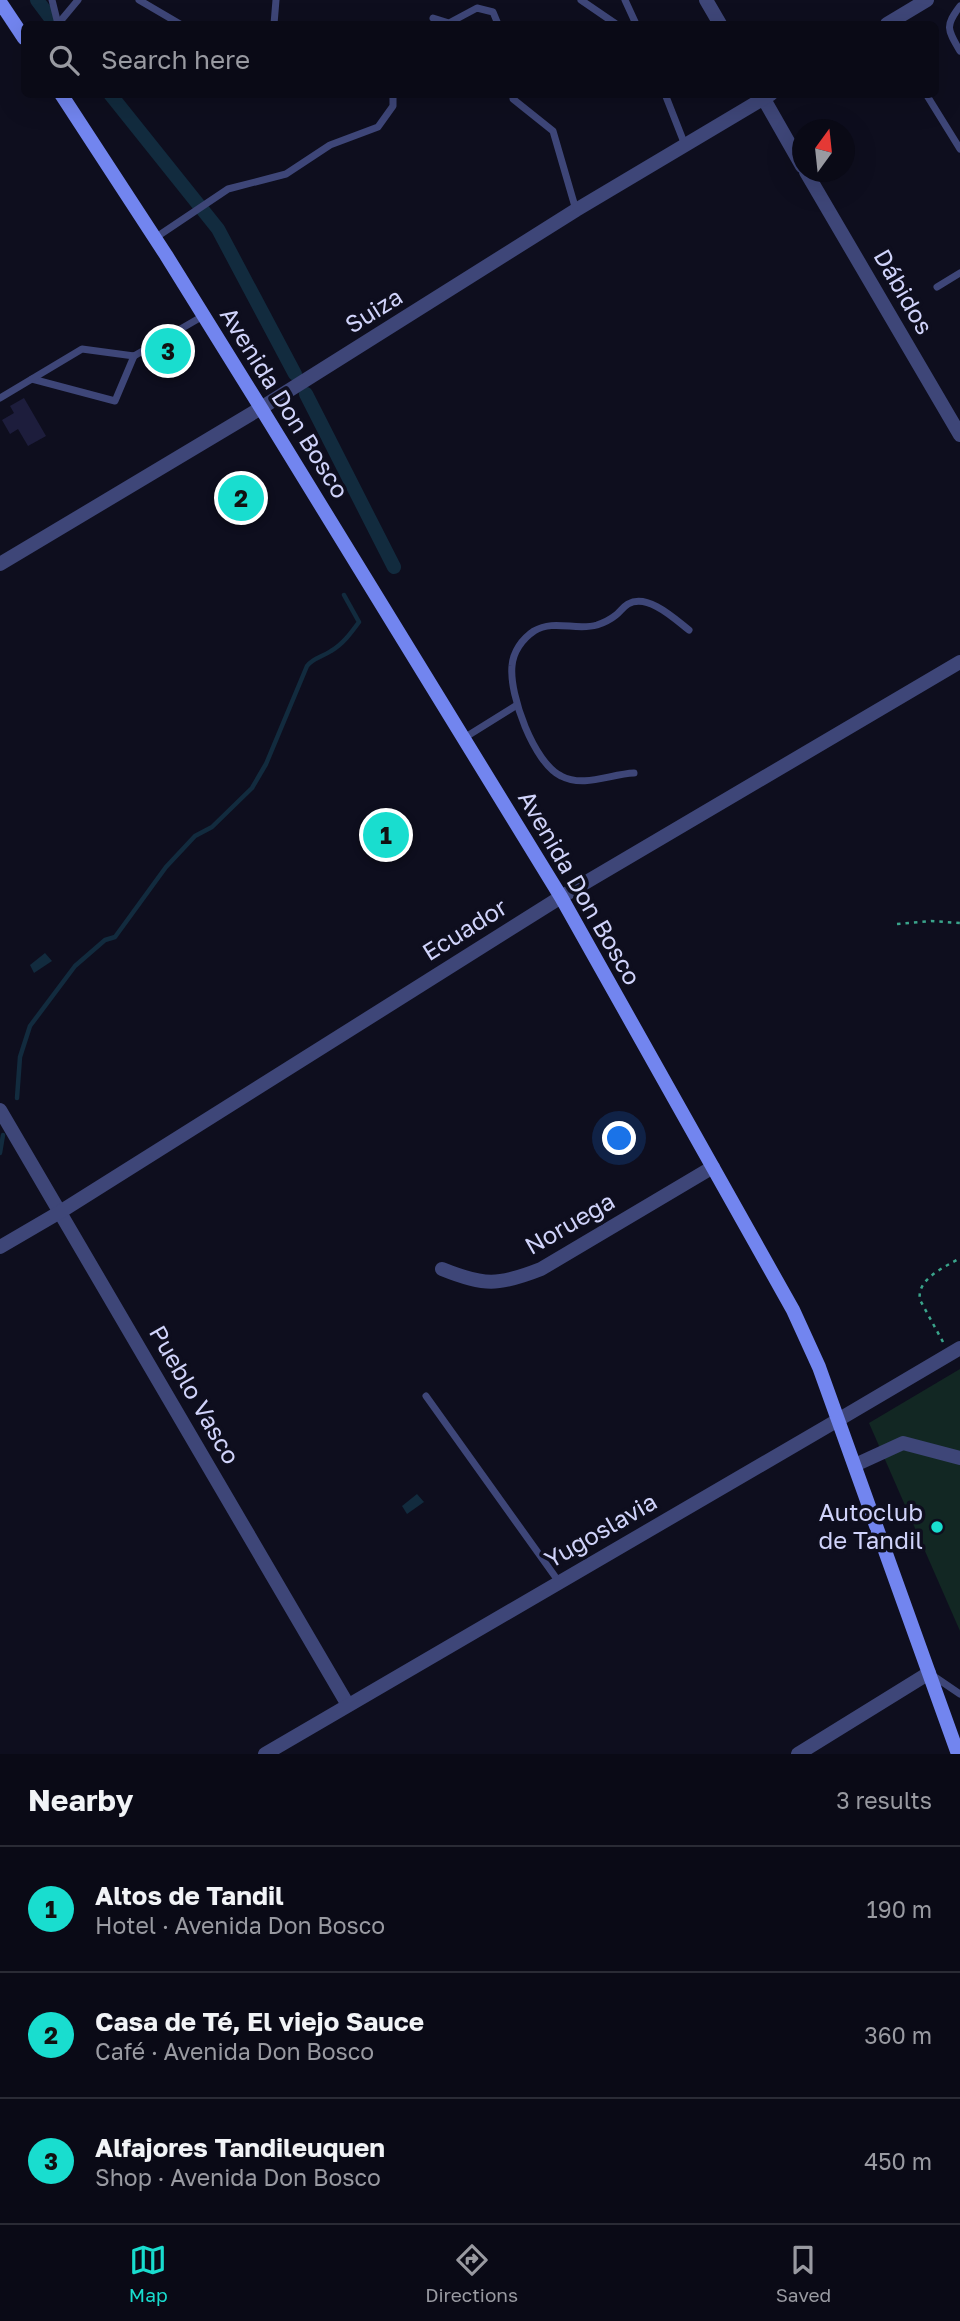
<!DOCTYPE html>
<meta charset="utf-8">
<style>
:root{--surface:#0a0a16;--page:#13131f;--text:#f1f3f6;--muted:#999aa1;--line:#2a2b35;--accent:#19ddcf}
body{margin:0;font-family:"Golos Text",sans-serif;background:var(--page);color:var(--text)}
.compass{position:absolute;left:792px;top:119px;width:63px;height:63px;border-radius:50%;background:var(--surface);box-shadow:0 7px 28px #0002;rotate:15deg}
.you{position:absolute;left:620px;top:1139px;width:24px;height:24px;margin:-18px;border:5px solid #fff;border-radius:50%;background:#1a73e8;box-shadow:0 0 0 10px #1a73e833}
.badge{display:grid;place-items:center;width:46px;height:46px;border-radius:50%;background:var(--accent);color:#111;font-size:23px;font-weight:700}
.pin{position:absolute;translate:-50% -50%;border:4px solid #fff;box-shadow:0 2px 7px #0006}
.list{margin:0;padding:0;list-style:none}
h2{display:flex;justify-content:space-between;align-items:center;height:91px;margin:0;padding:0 28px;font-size:30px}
h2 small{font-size:23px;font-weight:400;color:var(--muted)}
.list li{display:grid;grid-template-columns:46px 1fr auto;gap:21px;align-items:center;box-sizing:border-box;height:126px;padding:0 28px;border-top:2px solid var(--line)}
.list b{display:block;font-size:26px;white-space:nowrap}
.list p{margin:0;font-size:23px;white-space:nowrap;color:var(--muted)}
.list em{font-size:23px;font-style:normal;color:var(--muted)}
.icon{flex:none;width:38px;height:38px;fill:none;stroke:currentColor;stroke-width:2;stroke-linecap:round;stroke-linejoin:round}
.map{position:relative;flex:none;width:960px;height:1754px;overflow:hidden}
.search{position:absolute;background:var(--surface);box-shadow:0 7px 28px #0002;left:21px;right:21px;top:21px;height:77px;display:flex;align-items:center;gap:18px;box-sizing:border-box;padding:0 24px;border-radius:10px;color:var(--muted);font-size:26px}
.sheet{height:469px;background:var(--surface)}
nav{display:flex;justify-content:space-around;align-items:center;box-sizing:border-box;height:98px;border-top:2px solid var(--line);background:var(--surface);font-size:19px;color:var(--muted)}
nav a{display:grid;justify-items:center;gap:4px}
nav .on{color:var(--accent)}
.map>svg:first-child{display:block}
</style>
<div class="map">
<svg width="960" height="1754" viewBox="0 0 960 1754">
<rect width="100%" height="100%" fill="#0e0e1e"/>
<path fill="#122723" d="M960 1369V1631L869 1423Z"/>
<g fill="#122b3e">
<path d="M45 953 52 961 34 973 30 965Z"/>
<path d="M417 1494 424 1502 407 1514 402 1506Z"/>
</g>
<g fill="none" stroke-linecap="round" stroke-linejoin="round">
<g stroke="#122b3e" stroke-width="4.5">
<path d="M17 1098 20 1057 30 1026 75 966 105 940 115 937 166 867 195 836 212 827 252 788 266 764 307 666C313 658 322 657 331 651 343 644 351 633 359 622L344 595"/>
<path d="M0 1153 3 1135"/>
</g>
<g stroke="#122b3e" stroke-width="14">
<path d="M37 0 55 24"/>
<path d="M110 94 218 229 295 374"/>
<path d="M306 394 394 567"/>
</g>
</g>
<path fill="#1d1d3c" d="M24 398 46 436 28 446 18 429 10 434 2 420 14 413 10 406Z"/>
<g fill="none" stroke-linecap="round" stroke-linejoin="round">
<g stroke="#3aa48b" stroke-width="2.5" stroke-dasharray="3.5 5" stroke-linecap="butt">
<path d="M897 924 931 921 960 923"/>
<path d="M943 1342 920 1300C916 1279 945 1267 960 1258"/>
</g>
<g stroke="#3e4678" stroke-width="7">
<path d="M52 0 58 24"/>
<path d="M139 0 180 24"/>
<path d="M581 0 616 24"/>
<path d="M625 0 636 24"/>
<path d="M960 6C945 26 947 29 960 51"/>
<path d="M433 18 449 23 477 8 493 12 498 24"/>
<path d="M58 24 78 0"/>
<path d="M274 24 276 0"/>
<path d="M513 94V99L553 131 576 210"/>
<path d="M665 94 685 145"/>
<path d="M926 94 960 149"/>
<path d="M155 238 228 189 286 174 330 145 378 127 393 106V94"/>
<path d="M937 287 960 273"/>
<path d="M32 379 115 401 134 356"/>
<path d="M0 398 82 349 134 356 203 316"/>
<path d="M464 738 517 705"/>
<path d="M634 773C610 774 584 788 561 776 534 763 509 695 512 666 513 652 522 639 534 631 554 619 576 631 597 625 603 623 611 619 616 615 620 612 623 607 628 604 648 593 675 619 689 630"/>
<path d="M426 1396 559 1582"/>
<path d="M932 1675 960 1694"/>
</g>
<g stroke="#3e4678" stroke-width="14">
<path d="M706 0 720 24"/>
<path d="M887 24 927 0"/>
<path d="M761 94 802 166"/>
<path d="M806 172 960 435"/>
<path d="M261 408 576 210 771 94"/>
<path d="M0 1110 348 1705"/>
<path d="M0 1247 60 1212 561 897 960 662"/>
<path d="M442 1269C484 1286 498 1286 541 1269L713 1167"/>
<path d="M855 1465 903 1443 960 1458"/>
<path d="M265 1754 838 1420"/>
<path d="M798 1754 929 1673"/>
</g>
<g stroke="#3e4678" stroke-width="14">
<path d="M0 564 261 408"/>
<path d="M838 1420 960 1348"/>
</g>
<g stroke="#7285ef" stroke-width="14">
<path d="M0 2 24 38"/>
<path d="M61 94 166 255 261 408 561 897 793 1310 819 1367 958 1754"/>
</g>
</g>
<circle fill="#19ddcf" stroke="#0e0e1e" stroke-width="2.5" cx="937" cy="1527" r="7"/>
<g text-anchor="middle" stroke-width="7" stroke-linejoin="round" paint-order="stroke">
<g font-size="24" fill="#d0d3fa" stroke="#0e0e1e">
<text transform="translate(903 292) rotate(60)" y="8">Dábidos</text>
<text transform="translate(374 311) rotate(-32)" y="8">Suiza</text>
<text transform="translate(284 403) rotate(58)" y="8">Avenida Don Bosco</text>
<text transform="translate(579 888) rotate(60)" y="8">Avenida Don Bosco</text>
<text transform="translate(465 930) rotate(-32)" y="8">Ecuador</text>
<text transform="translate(570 1224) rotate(-30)" y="8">Noruega</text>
<text transform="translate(194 1395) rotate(60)" y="8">Pueblo Vasco</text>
<text transform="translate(601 1531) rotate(-30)" y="8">Yugoslavia</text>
</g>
<g font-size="24" fill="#d0d3fa" stroke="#0e0e1e" text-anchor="end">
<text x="923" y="1521">Autoclub<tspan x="923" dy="28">de Tandil</tspan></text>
</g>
</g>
</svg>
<svg class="compass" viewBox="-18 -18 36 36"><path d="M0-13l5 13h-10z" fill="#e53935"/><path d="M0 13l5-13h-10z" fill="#999aa1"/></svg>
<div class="you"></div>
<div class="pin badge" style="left:386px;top:835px">1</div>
<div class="pin badge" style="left:241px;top:498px">2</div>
<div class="pin badge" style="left:168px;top:351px">3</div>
<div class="search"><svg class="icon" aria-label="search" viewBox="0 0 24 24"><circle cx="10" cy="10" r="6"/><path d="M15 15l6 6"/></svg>Search here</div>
</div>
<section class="sheet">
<h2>Nearby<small>3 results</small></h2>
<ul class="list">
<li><span class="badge">1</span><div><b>Altos de Tandil</b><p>Hotel · Avenida Don Bosco</p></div><em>190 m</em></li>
<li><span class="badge">2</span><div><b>Casa de Té, El viejo Sauce</b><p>Café · Avenida Don Bosco</p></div><em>360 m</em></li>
<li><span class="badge">3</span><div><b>Alfajores Tandileuquen</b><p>Shop · Avenida Don Bosco</p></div><em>450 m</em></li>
</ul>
</section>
<nav>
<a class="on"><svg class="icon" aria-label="map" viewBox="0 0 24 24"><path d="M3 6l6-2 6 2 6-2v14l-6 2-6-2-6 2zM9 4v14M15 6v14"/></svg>Map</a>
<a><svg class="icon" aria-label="directions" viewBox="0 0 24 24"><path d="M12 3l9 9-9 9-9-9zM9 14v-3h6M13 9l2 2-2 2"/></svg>Directions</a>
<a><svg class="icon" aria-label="saved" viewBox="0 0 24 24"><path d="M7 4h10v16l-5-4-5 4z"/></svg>Saved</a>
</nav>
